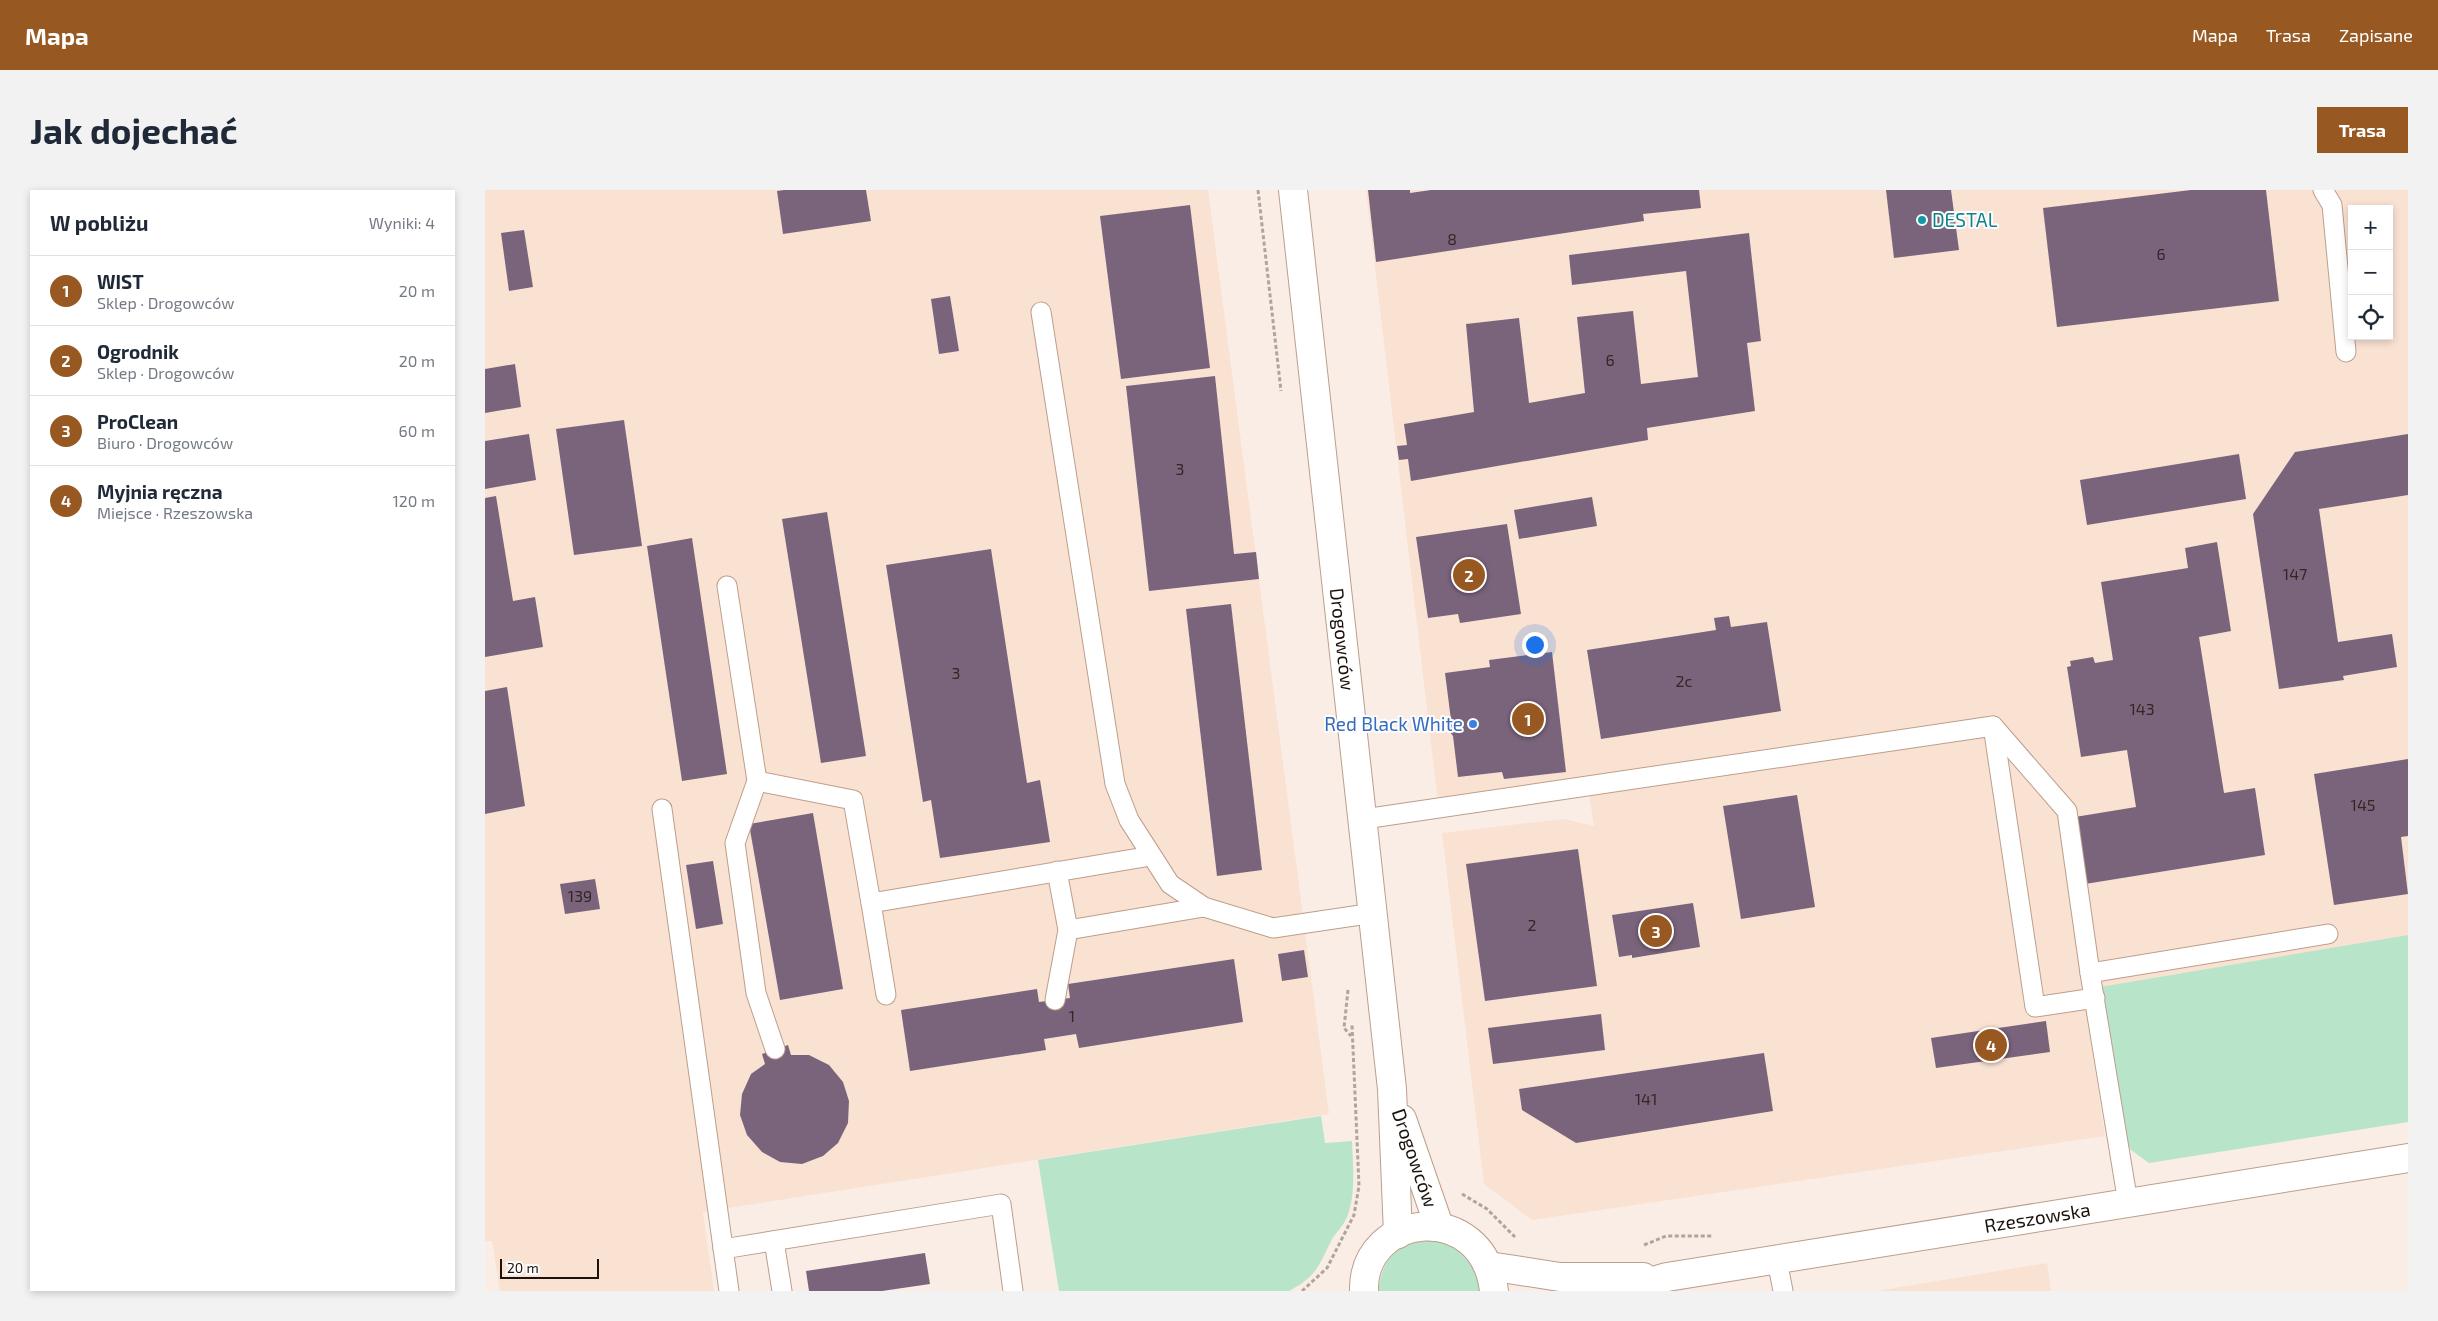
<!DOCTYPE html>
<html lang="pl">
<meta charset="utf-8">
<style>
:root{--surface:#fff;--page:#f2f2f3;--text:#1f2937;--muted:#747a83;--line:#e0e1e3;--accent:#975821}
body{margin:0;font-family:"Exo 2",sans-serif;background:var(--page);color:var(--text)}
.controls{position:absolute;right:15px;top:15px;display:grid;overflow:hidden;border-radius:0px;box-shadow:0 2px 8px #0003}
.controls button{width:45px;height:45px;display:grid;place-items:center;padding:0;border:0;border-bottom:1px solid var(--line);background:var(--surface);color:var(--text);font:25px sans-serif}
.scale{position:absolute;left:15px;bottom:12px;width:99px;box-sizing:border-box;padding-left:5px;border:2px solid #1c110a;border-top:0;font-size:14px;line-height:18px;white-space:nowrap;color:#1c110a;-webkit-text-stroke:4px #fdfdfd;paint-order:stroke}
.you{position:absolute;left:1049px;top:454px;width:18px;height:18px;margin:-12px;border:4px solid #fff;border-radius:50%;background:#1a73e8;box-shadow:0 0 0 8px #1a73e833}
.badge{display:grid;place-items:center;width:32px;height:32px;border-radius:50%;background:var(--accent);color:#fff;font-size:16px;font-weight:700}
.pin{position:absolute;translate:-50% -50%;border:2px solid #fff;box-shadow:0 1px 5px #0006}
.list{margin:0;padding:0;list-style:none}
h2{display:flex;justify-content:space-between;align-items:center;height:65px;margin:0;padding:0 20px;font-size:21px}
h2 small{font-size:16px;font-weight:400;color:var(--muted)}
.list li{display:grid;grid-template-columns:32px 1fr auto;gap:15px;align-items:center;box-sizing:border-box;height:70px;padding:0 20px;border-top:1px solid var(--line)}
.list b{display:block;font-size:19px;white-space:nowrap}
.list p{margin:0;font-size:16px;white-space:nowrap;color:var(--muted)}
.list em{font-size:16px;font-style:normal;color:var(--muted)}
.icon{flex:none;width:28px;height:28px;fill:none;stroke:currentColor;stroke-width:2;stroke-linecap:round;stroke-linejoin:round}
.map{position:relative;flex:none;width:1923px;height:1101px;overflow:hidden;border-radius:0px}
header{display:flex;align-items:center;gap:30px;box-sizing:border-box;height:70px;padding:0 25px;background:var(--accent);color:#fff}
header strong{font-size:24px}
nav{display:flex;gap:28px;margin-inline-start:auto;font-size:18px}
.intro{display:flex;align-items:center;justify-content:space-between;box-sizing:border-box;height:120px;padding:0 30px}
h1{margin:0;font-size:35px}
.button{padding:12px 22px;border-radius:0px;background:var(--accent);color:#fff;font-size:18px;font-weight:700}
main{display:flex;gap:30px;padding:0 30px}
aside{flex:1;background:var(--surface);border-radius:0px;box-shadow:0 2px 8px #0003}
.map>svg:first-child{display:block}
</style>
<header>
<strong>Mapa</strong>
<nav><a>Mapa</a><a>Trasa</a><a>Zapisane</a></nav>
</header>
<div class="intro"><h1>Jak dojechać</h1><a class="button">Trasa</a></div>
<main>
<aside>
<h2>W pobliżu<small>Wyniki: 4</small></h2>
<ul class="list">
<li><span class="badge">1</span><div><b>WIST</b><p>Sklep · Drogowców</p></div><em>20 m</em></li>
<li><span class="badge">2</span><div><b>Ogrodnik</b><p>Sklep · Drogowców</p></div><em>20 m</em></li>
<li><span class="badge">3</span><div><b>ProClean</b><p>Biuro · Drogowców</p></div><em>60 m</em></li>
<li><span class="badge">4</span><div><b>Myjnia ręczna</b><p>Miejsce · Rzeszowska</p></div><em>120 m</em></li>
</ul>
</aside>
<div class="map">
<svg width="1923" height="1101" viewBox="0 0 1923 1101">
<rect width="100%" height="100%" fill="#faede5"/>
<g fill="#fae2d3" fill-rule="evenodd">
<path d="M0 0H723L844 924 218 1022 229 1101H15L7 1051H0Z"/>
<path d="M881 0H1923V745L1598 800 1620 946 1047 1030 999 994 957 643 1079 629 1109 636 1102 592 953 613ZM1867 19H1904V146H1867Z"/>
<path d="M1562 1073 1566 1101H1393L1415 1097Z"/>
</g>
<g fill="#b8e4ca">
<path d="M1923 745V932L1664 973 1646 960 1637 943 1615 797Z"/>
<path d="M836 926 840 953 867 951C868 975 871 1005 862 1027 858 1037 849 1044 845 1053 833 1078 830 1087 804 1101H574L553 970Z"/>
<path d="M957 1050 986 1067 998 1101H893C900 1058 916 1051 957 1050Z"/>
</g>
<g fill="#7a647c">
<path d="M299 0H381L386 31 298 44 292 1Z"/>
<path d="M883 0H925V3L946 0H1214L1216 18 1158 24 1159 31 891 72Z"/>
<path d="M1401 0H1466L1474 60 1409 68Z"/>
<path d="M1706 0H1781L1794 111 1572 137 1558 18Z"/>
<path d="M705 15 725 178 636 189 615 26Z"/>
<path d="M39 40 48 97 24 101 16 43Z"/>
<path d="M1264 43 1276 151 1262 153 1270 221 1162 238 1163 250 926 291 923 269 914 270 912 256 922 255 919 234 989 222 981 134 1034 128 1044 213 1100 203 1092 127 1148 121 1156 194 1213 187 1201 81 1087 95 1084 65Z"/>
<path d="M465 106 474 161 454 164 446 109Z"/>
<path d="M30 174 36 217 0 223V179Z"/>
<path d="M730 186 749 364 771 362 774 389 664 401 641 196Z"/>
<path d="M139 230 157 356 89 365 71 239Z"/>
<path d="M44 244 51 290 0 299V251Z"/>
<path d="M1923 244V305L1834 319 1853 452 1907 444 1912 477 1858 486 1859 490 1794 499 1768 324 1810 262Z"/>
<path d="M1754 264 1761 309 1602 335 1595 290Z"/>
<path d="M11 306 28 411 50 407 58 457 0 467V308Z"/>
<path d="M1107 307 1112 336 1034 349 1029 320Z"/>
<path d="M342 322 381 566 336 573 297 329Z"/>
<path d="M1022 334 1036 424 975 433 973 424 943 428 931 347Z"/>
<path d="M207 348 242 584 197 591 162 356Z"/>
<path d="M1732 352 1746 441 1714 447 1739 603 1770 598 1780 665 1600 694 1590 627 1651 617 1642 560 1596 567 1582 477 1586 476 1585 471 1608 467 1610 473 1628 470 1616 392 1703 378 1700 358Z"/>
<path d="M506 359 542 593 555 590 565 652 455 668 446 610 438 612 401 375Z"/>
<path d="M746 414 777 680 732 686 701 419Z"/>
<path d="M1244 426 1246 437 1282 432 1296 521 1116 549 1102 460 1231 440 1229 428Z"/>
<path d="M1067 462 1081 582 1019 589 1017 582 973 587 968 546 962 538 966 530 960 483 1005 477 1004 470Z"/>
<path d="M22 497 40 616 0 624V501Z"/>
<path d="M1923 569V646L1916 647 1923 704 1849 715 1829 584Z"/>
<path d="M1312 605 1330 717 1256 729 1238 616Z"/>
<path d="M328 623 358 799 295 810 264 634Z"/>
<path d="M1093 659 1112 796 1000 811 981 674Z"/>
<path d="M228 671 238 734 211 739 201 675Z"/>
<path d="M110 689 115 719 80 724 75 694Z"/>
<path d="M1208 713 1215 757 1147 768V765L1134 767 1127 725Z"/>
<path d="M819 760 823 787 797 791 793 764Z"/>
<path d="M749 769 758 832 594 858 591 844 559 849 561 860 425 881 416 820 552 799 554 812 585 808 583 794Z"/>
<path d="M1116 824 1120 860 1008 874 1003 838Z"/>
<path d="M1561 831 1565 862 1451 878 1446 848Z"/>
<path d="M303 855 306 865H324L344 875 358 892 364 911 363 933 353 953 338 966 317 974 295 972 277 962 262 945 255 925 257 904 266 884 280 874 277 864Z"/>
<path d="M1279 863 1288 921 1091 953 1037 920 1034 899Z"/>
<path d="M440 1063 445 1094 397 1101H324L321 1081Z"/>
</g>
<g fill="none" stroke-linecap="round" stroke-linejoin="round">
<defs>
<g id="service">
<path d="M1838 0 1847 15 1861 162"/>
<path d="M556 122 630 594 644 630 685 694 719 717 788 738 889 723"/>
<path d="M242 396 272 591 250 653 271 803 290 859"/>
<path d="M1508 536 1582 621 1605 783"/>
<path d="M272 591 368 610 386 713 666 666"/>
<path d="M177 619 244 1101"/>
<path d="M879 629 1508 536 1550 817 1610 808"/>
<path d="M386 713 401 805"/>
<path d="M583 740 719 717"/>
<path d="M570 810 583 740 572 681"/>
<path d="M1643 1013 1605 783 1843 744"/>
<path d="M289 1051 297 1101"/>
<path d="M238 1059 516 1014 528 1101"/>
<path d="M1292 1070 1298 1101"/>
</g>
<g id="tertiary">
<path id="s1" d="M808 0 907 899 913 1044"/>
<path d="M917 929 954 1036"/>
<path d="M1004 1076 1075 1087H1158"/>
<path d="M879 1101C877 1021 999 1009 1009 1101"/>
<path id="s2" d="M1134 1101 1182 1087 1923 968"/>
</g>
</defs>
<use href="#service" stroke="#bd9e8b" stroke-width="21"/>
<use href="#tertiary" stroke="#bd9e8b" stroke-width="30"/>
<g stroke="#b0a49c" stroke-width="3" stroke-dasharray="4 2.5" stroke-linecap="butt">
<path d="M773 0 796 201"/>
<path d="M863 800 859 838 866 846"/>
<path d="M977 1004 1002 1019 1030 1047"/>
<path d="M1159 1055 1181 1046H1228"/>
<path d="M817 1101 842 1078 869 1025 874 996 867 835"/>
</g>
<use href="#service" stroke="#fff" stroke-width="19"/>
<use href="#tertiary" stroke="#fff" stroke-width="28"/>
</g>
<circle fill="#0f9aa8" stroke="#fdfdfd" stroke-width="2" cx="1437" cy="30" r="5"/>
<circle fill="#3f7fe0" stroke="#fdfdfd" stroke-width="2" cx="988" cy="534" r="5"/>
<g text-anchor="middle" stroke-width="4" stroke-linejoin="round" paint-order="stroke">
<g font-size="16" fill="#342626">
<text x="967" y="55">8</text>
<text x="1676" y="70">6</text>
<text x="1125" y="176">6</text>
<text x="695" y="285">3</text>
<text x="1810" y="390">147</text>
<text x="471" y="489">3</text>
<text x="1199" y="497">2c</text>
<text x="1657" y="525">143</text>
<text x="1878" y="621">145</text>
<text x="95" y="712">139</text>
<text x="1047" y="741">2</text>
<text x="587" y="832">1</text>
<text x="1161" y="915">141</text>
</g>
<g font-size="19" fill="#0d838f" stroke="#fdfdfd" text-anchor="start">
<text x="1447" y="37">DESTAL</text>
</g>
<g font-size="19" fill="#1c110a" stroke="#fdfdfd">
<text dy="7" stroke="none"><textPath href="#s1" startOffset="452">Drogowców</textPath></text>
<text transform="translate(930 968) rotate(71)" y="7">Drogowców</text>
<text dy="7" stroke="none"><textPath href="#s2" startOffset="425">Rzeszowska</textPath></text>
</g>
<g font-size="19" fill="#366cbe" stroke="#fdfdfd" text-anchor="end">
<text x="978" y="541">Red Black White</text>
</g>
</g>
</svg>
<div class="controls">
<button>+</button>
<button>−</button>
<button><svg class="icon" aria-label="locate" viewBox="0 0 24 24"><circle cx="12" cy="12" r="6"/><path d="M12 2v4M12 18v4M2 12h4M18 12h4"/></svg></button>
</div>
<div class="scale">20 m</div>
<div class="you"></div>
<div class="pin badge" style="left:1043px;top:529px">1</div>
<div class="pin badge" style="left:984px;top:385px">2</div>
<div class="pin badge" style="left:1171px;top:741px">3</div>
<div class="pin badge" style="left:1506px;top:855px">4</div>
</div>
</main>
